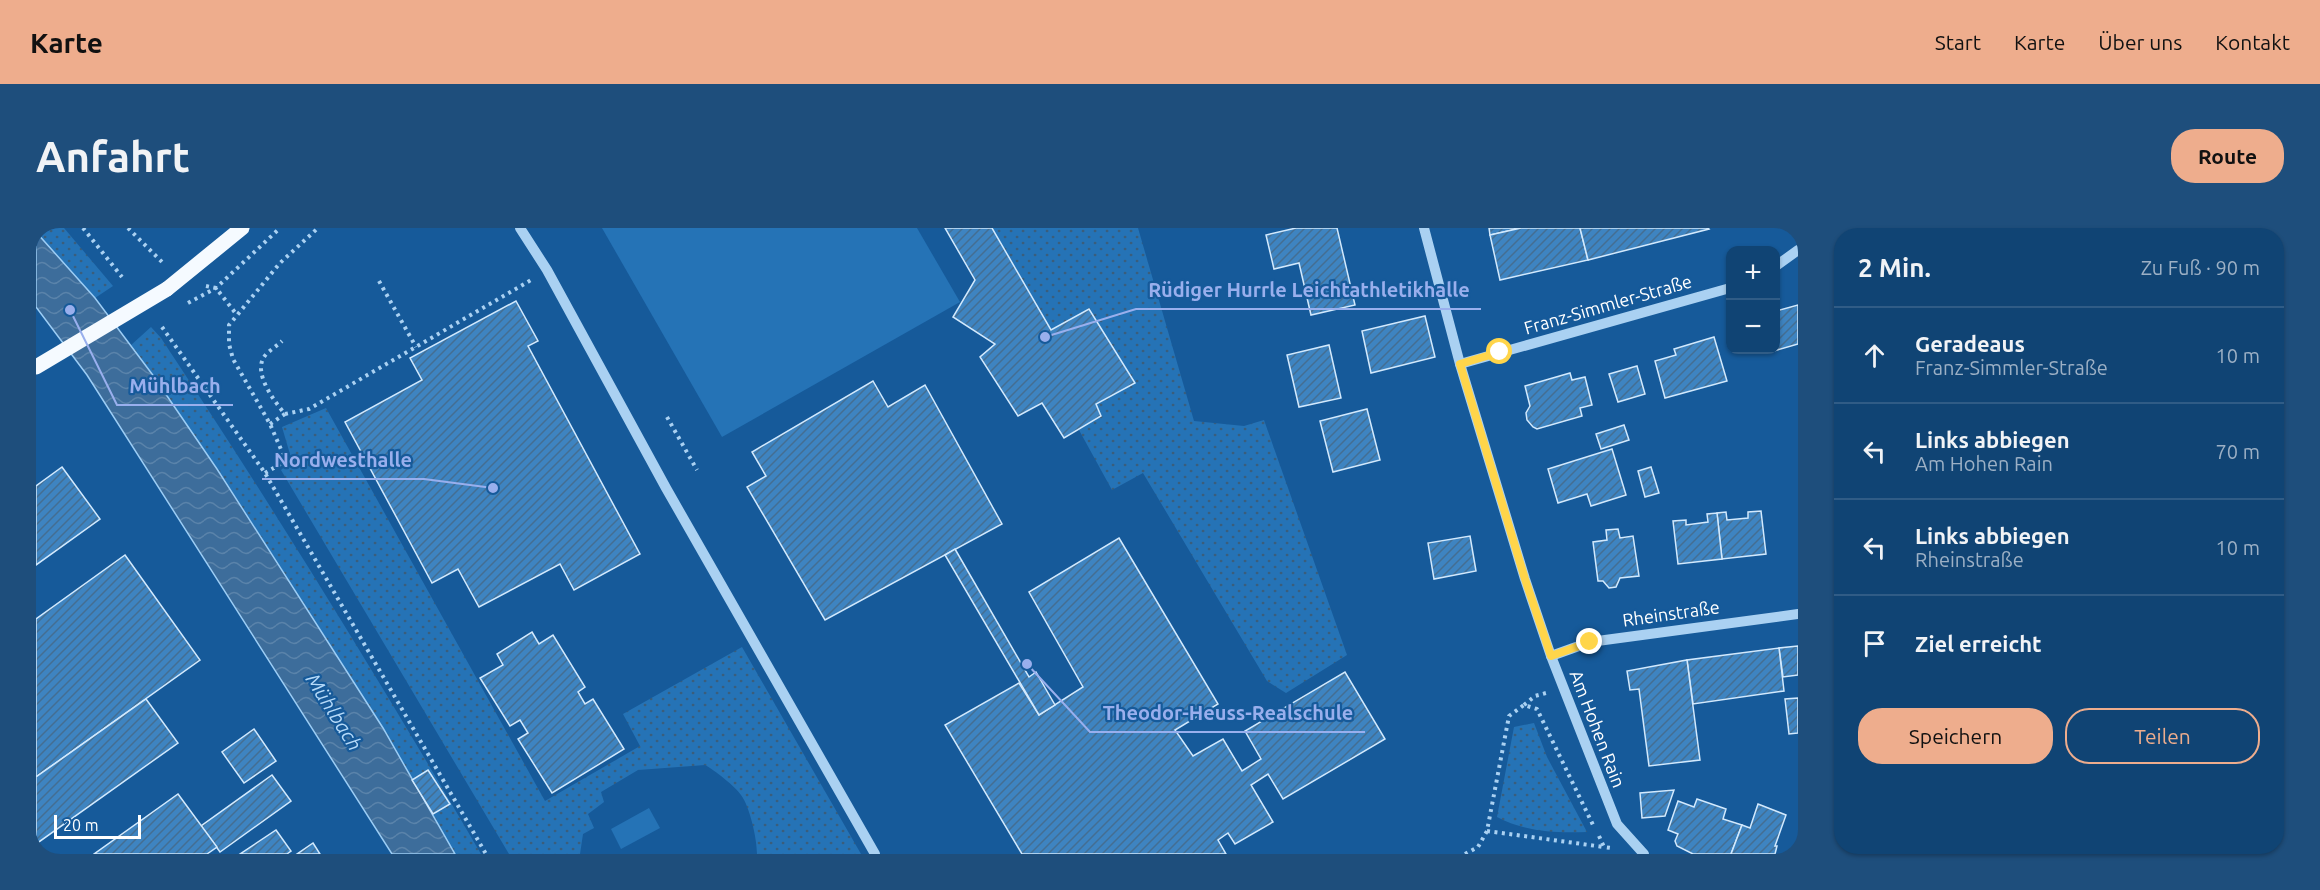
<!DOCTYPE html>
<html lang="de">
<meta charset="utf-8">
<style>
:root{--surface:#104474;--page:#1e4e7c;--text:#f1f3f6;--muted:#9cb0c5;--line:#305c86;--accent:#eead8d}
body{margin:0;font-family:Ubuntu,sans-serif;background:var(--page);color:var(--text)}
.controls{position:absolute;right:18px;top:18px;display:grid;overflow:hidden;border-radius:12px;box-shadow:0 2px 4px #0004}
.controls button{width:54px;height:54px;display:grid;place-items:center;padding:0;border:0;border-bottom:2px solid var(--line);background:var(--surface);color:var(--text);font:30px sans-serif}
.scale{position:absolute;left:18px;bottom:15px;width:87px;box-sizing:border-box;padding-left:6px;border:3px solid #fff;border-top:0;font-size:16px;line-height:21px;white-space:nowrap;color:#fff;-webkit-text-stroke:4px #165a9a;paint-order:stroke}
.stop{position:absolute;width:18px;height:18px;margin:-14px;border:4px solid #ffd54a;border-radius:50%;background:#fff}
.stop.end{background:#ffd54a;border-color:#fff;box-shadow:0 2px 6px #0008}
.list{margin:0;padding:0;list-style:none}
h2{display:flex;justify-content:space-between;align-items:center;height:78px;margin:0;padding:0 24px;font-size:26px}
h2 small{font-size:20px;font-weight:400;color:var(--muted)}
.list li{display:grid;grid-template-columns:39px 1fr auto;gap:18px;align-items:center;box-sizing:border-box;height:96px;padding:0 24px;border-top:2px solid var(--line)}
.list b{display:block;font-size:22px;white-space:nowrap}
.list p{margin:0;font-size:20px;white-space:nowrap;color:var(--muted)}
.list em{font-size:20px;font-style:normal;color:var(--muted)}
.actions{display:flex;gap:12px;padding:18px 24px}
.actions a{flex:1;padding:14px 0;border:2px solid var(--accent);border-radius:24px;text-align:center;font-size:21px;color:var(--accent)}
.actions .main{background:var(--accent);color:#111}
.icon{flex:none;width:33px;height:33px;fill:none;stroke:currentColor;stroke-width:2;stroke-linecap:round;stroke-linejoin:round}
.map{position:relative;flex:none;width:1762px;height:626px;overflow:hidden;border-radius:24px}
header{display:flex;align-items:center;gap:36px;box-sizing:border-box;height:84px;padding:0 30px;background:var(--accent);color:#111}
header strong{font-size:28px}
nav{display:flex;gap:33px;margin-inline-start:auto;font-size:21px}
.intro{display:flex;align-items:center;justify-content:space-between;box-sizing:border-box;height:144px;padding:0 36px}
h1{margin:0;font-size:42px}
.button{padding:15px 27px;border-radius:24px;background:var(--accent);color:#111;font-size:21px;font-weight:700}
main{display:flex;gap:36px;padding:0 36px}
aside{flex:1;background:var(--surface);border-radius:24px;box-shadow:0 2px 4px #0004}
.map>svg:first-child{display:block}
</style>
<header>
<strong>Karte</strong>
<nav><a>Start</a><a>Karte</a><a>Über uns</a><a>Kontakt</a></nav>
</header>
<div class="intro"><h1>Anfahrt</h1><a class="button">Route</a></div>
<main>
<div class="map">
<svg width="1762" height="626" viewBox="0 0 1762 626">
<defs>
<pattern id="grass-dots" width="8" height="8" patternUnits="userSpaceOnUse" patternTransform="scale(1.5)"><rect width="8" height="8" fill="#2573b6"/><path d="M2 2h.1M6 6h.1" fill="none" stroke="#3a5e7c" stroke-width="1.8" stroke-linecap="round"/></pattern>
<pattern id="water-waves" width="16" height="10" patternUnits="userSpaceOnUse" patternTransform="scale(1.5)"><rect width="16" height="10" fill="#3d6d9b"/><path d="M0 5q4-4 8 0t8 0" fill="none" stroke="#5a83aa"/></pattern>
<pattern id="building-hatch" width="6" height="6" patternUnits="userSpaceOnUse" patternTransform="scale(1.5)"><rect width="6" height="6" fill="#3e84c1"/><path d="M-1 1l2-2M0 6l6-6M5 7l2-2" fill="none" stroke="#446e92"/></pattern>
</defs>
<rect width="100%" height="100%" fill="#165a9a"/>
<g fill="url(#grass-dots)">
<path d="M0 0H28L77 58 59 70 0 4Z"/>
<path d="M956 0H1102L1158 193 1208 198 1228 192 1311 427 1250 465 1231 453 1107 245 1076 262 1043 202 1065 188 1060 176 1098 154 1053 81 1015 102Z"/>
<path d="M115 99 125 110C237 279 343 451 445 626H419L347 500 182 241 94 118Z"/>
<path d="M290 180 509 573 604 518 587 486 706 419 825 626H721C721 611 714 579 705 567 699 558 678 542 669 537L602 542 565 564 568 574 552 586 558 600 547 606 544 626H473L245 242 256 233 246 199Z"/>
<path d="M1498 495 1511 529 1551 604C1518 605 1490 604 1461 589L1478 499Z"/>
</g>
<g fill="#2573b6">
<path d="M566 0H881L924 74 686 209Z"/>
<path d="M613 580 624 600 585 621 575 601Z"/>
</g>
<path fill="url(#water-waves)" stroke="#9ccdf5" stroke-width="1.5" d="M0 4 59 70 116 146 181 241 347 500 419 626H356L51 147 0 79Z"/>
<g fill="url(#building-hatch)" stroke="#d2e9fd" stroke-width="1.5">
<path d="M909 0H956L1015 102 1053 81 1099 155 1060 176 1065 188 1028 210 1006 175 982 188 944 129 959 116 917 89 939 52Z"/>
<path d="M1260 0H1301L1319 77 1275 87 1263 35 1238 41 1230 7Z"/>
<path d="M1453 0H1485L1454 7Z"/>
<path d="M1485 0H1544L1552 32 1464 52 1454 7Z"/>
<path d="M1544 0H1672L1673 1 1552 32Z"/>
<path d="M480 73 502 113 492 118 604 326 538 362 524 336 443 379 422 341 396 355 309 194 386 152 374 130Z"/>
<path d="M1762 77V116L1734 124 1733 122H1740V83Z"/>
<path d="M1389 88 1399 129 1335 145 1326 103Z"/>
<path d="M1678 109 1691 153 1629 170 1619 133 1640 127 1638 121Z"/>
<path d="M1293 117 1305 170 1263 179 1251 127Z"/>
<path d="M1601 138 1609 166 1582 174 1573 146Z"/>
<path d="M1534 145 1536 152 1549 149 1556 177 1544 180 1546 188 1501 201 1497 199 1491 192 1490 185 1494 178 1489 158Z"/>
<path d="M837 153 852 179 889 157 966 296 789 392 711 259 730 248 716 224Z"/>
<path d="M1331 181 1344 232 1297 244 1284 193Z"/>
<path d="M1588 197 1593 212 1565 221 1560 206Z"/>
<path d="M1576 221 1590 267 1555 278 1551 266 1522 275 1512 241Z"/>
<path d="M26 239 64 291 0 337V258Z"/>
<path d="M1615 239 1623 265 1609 269 1602 243Z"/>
<path d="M1725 283 1730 326 1686 331 1681 285 1690 284 1691 292 1712 290V284Z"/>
<path d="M1681 285 1686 331 1642 336 1637 293 1650 292V297L1672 294 1671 286Z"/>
<path d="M1582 301 1584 310 1597 308 1603 348 1584 350 1580 359 1573 360 1567 353H1562L1557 314 1571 312 1570 302Z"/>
<path d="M1434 308 1440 343 1398 351 1392 315Z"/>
<path d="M1083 310 1182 476 1139 502 1157 528 1187 511 1206 543 1225 531 1209 503 1309 444 1349 511 1247 571 1232 546 1215 557 1237 594 1199 616 1192 605 1182 612 1190 626H986L909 497 983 455 1003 487 1047 459 993 364Z"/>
<path d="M919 321 993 449 1000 444 1019 477 1003 487 909 327Z"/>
<path d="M89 327 164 432 0 549V391Z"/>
<path d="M496 404 503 416 517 407 549 459 542 464 549 476 557 471 588 521 516 565 482 511 492 505 484 492 474 498 444 450 467 437 461 426Z"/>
<path d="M1762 418V447L1747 449 1743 420Z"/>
<path d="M1743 420 1748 463 1657 476 1651 432Z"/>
<path d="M1651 432 1664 532 1613 538 1603 461 1594 462 1591 443Z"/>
<path d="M1762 470V505L1753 506 1749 471Z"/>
<path d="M110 471 142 515 0 616V549Z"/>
<path d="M218 501 240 533 208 555 186 524Z"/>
<path d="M392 542 414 576 397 586 376 552Z"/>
<path d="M236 547 255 573 184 624 165 598Z"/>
<path d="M1638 562 1629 588 1606 590 1604 565Z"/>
<path d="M142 566 181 619 171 626H58Z"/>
<path d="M1661 571 1690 581 1687 591 1706 597 1695 626H1657L1641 618 1639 613 1642 606 1632 602 1642 573 1658 579Z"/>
<path d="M1722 576 1750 587 1739 618H1741L1739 626H1695L1706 597 1714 600Z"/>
<path d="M240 602 255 623 251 626H204Z"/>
<path d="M277 615 284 626H261Z"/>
</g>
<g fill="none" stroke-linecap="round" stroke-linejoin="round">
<g stroke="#aad1f2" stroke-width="4" stroke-dasharray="3 4.5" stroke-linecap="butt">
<path d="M47 0 86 49"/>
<path d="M92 0 128 36"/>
<path d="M343 53 380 119"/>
<path d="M170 58 180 60 201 87"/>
<path d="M152 75 180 60 244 0"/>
<path d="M126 99 229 245 450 626"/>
<path d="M249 186 273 181 495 52"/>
<path d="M631 189 661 242"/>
<path d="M234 196 249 186C239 174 217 146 228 129 232 123 241 118 246 113"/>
<path d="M229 245 250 233 234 196 197 131 193 116V97L244 35 282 0"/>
<path d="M1488 477 1499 468 1510 465"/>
<path d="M1451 603 1568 619"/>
<path d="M1563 608 1568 619 1575 620"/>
<path d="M1429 626 1442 619 1451 603 1473 488 1488 477 1501 481 1558 599"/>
</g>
<g stroke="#aad1f2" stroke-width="10">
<path d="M484 0 511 42 630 260 839 626"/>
<path d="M1388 0 1424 136 1489 351 1515 428 1581 596 1608 626"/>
<path d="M1740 38 1762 22"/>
<path d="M1424 136 1694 60"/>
<path d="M1515 428 1554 414 1762 386"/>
</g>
<path stroke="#f5faff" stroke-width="15" d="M131 61 206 0"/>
<path stroke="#f5faff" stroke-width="15" d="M0 139 131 61"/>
</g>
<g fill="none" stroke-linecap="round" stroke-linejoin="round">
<path stroke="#ffd54a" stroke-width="8" d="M1464 124 1424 136 1489 351 1515 428 1554 414"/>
</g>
<g text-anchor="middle" stroke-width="4.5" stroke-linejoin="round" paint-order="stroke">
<g font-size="18" fill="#fff" stroke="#165a9a">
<text transform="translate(1572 77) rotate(-16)" y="6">Franz-Simmler-Straße</text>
<text transform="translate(1635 386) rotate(-8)" y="6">Rheinstraße</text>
<text transform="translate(1561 501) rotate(69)" y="6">Am Hohen Rain</text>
</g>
<g font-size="20" font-style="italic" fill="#b6daf9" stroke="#165a9a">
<text transform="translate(298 484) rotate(58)" y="7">Mühlbach</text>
</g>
</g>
<path fill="none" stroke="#99afed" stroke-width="2" d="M1009 109L1100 81H1445M34 82L81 177H197M457 260L388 251H226M991 436L1054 504H1329"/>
<g fill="#99afed" stroke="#165a9a" stroke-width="2">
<circle cx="1009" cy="109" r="6"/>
<circle cx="34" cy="82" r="6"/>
<circle cx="457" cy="260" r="6"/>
<circle cx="991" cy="436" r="6"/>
</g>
<g font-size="20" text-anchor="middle" font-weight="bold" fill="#99afed" stroke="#165a9a" stroke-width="4.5" stroke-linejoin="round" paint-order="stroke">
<text x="1273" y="69">Rüdiger Hurrle Leichtathletikhalle</text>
<text x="139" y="165">Mühlbach</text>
<text x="307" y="239">Nordwesthalle</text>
<text x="1192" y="492">Theodor-Heuss-Realschule</text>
</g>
</svg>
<div class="controls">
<button>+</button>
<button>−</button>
</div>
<div class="scale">20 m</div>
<div class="stop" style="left:1464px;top:124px"></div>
<div class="stop end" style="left:1554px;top:414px"></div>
</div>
<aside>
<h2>2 Min.<small>Zu Fuß · 90 m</small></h2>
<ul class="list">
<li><svg class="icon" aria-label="ahead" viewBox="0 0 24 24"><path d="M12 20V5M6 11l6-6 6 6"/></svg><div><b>Geradeaus</b><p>Franz-Simmler-Straße</p></div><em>10 m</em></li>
<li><svg class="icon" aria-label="left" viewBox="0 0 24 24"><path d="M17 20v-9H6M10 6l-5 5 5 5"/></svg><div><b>Links abbiegen</b><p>Am Hohen Rain</p></div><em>70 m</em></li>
<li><svg class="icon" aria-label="left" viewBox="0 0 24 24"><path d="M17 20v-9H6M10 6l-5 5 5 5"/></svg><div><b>Links abbiegen</b><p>Rheinstraße</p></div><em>10 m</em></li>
<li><svg class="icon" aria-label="arrive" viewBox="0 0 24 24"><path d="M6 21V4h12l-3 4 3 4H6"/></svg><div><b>Ziel erreicht</b></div></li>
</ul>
<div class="actions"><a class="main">Speichern</a><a>Teilen</a></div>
</aside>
</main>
